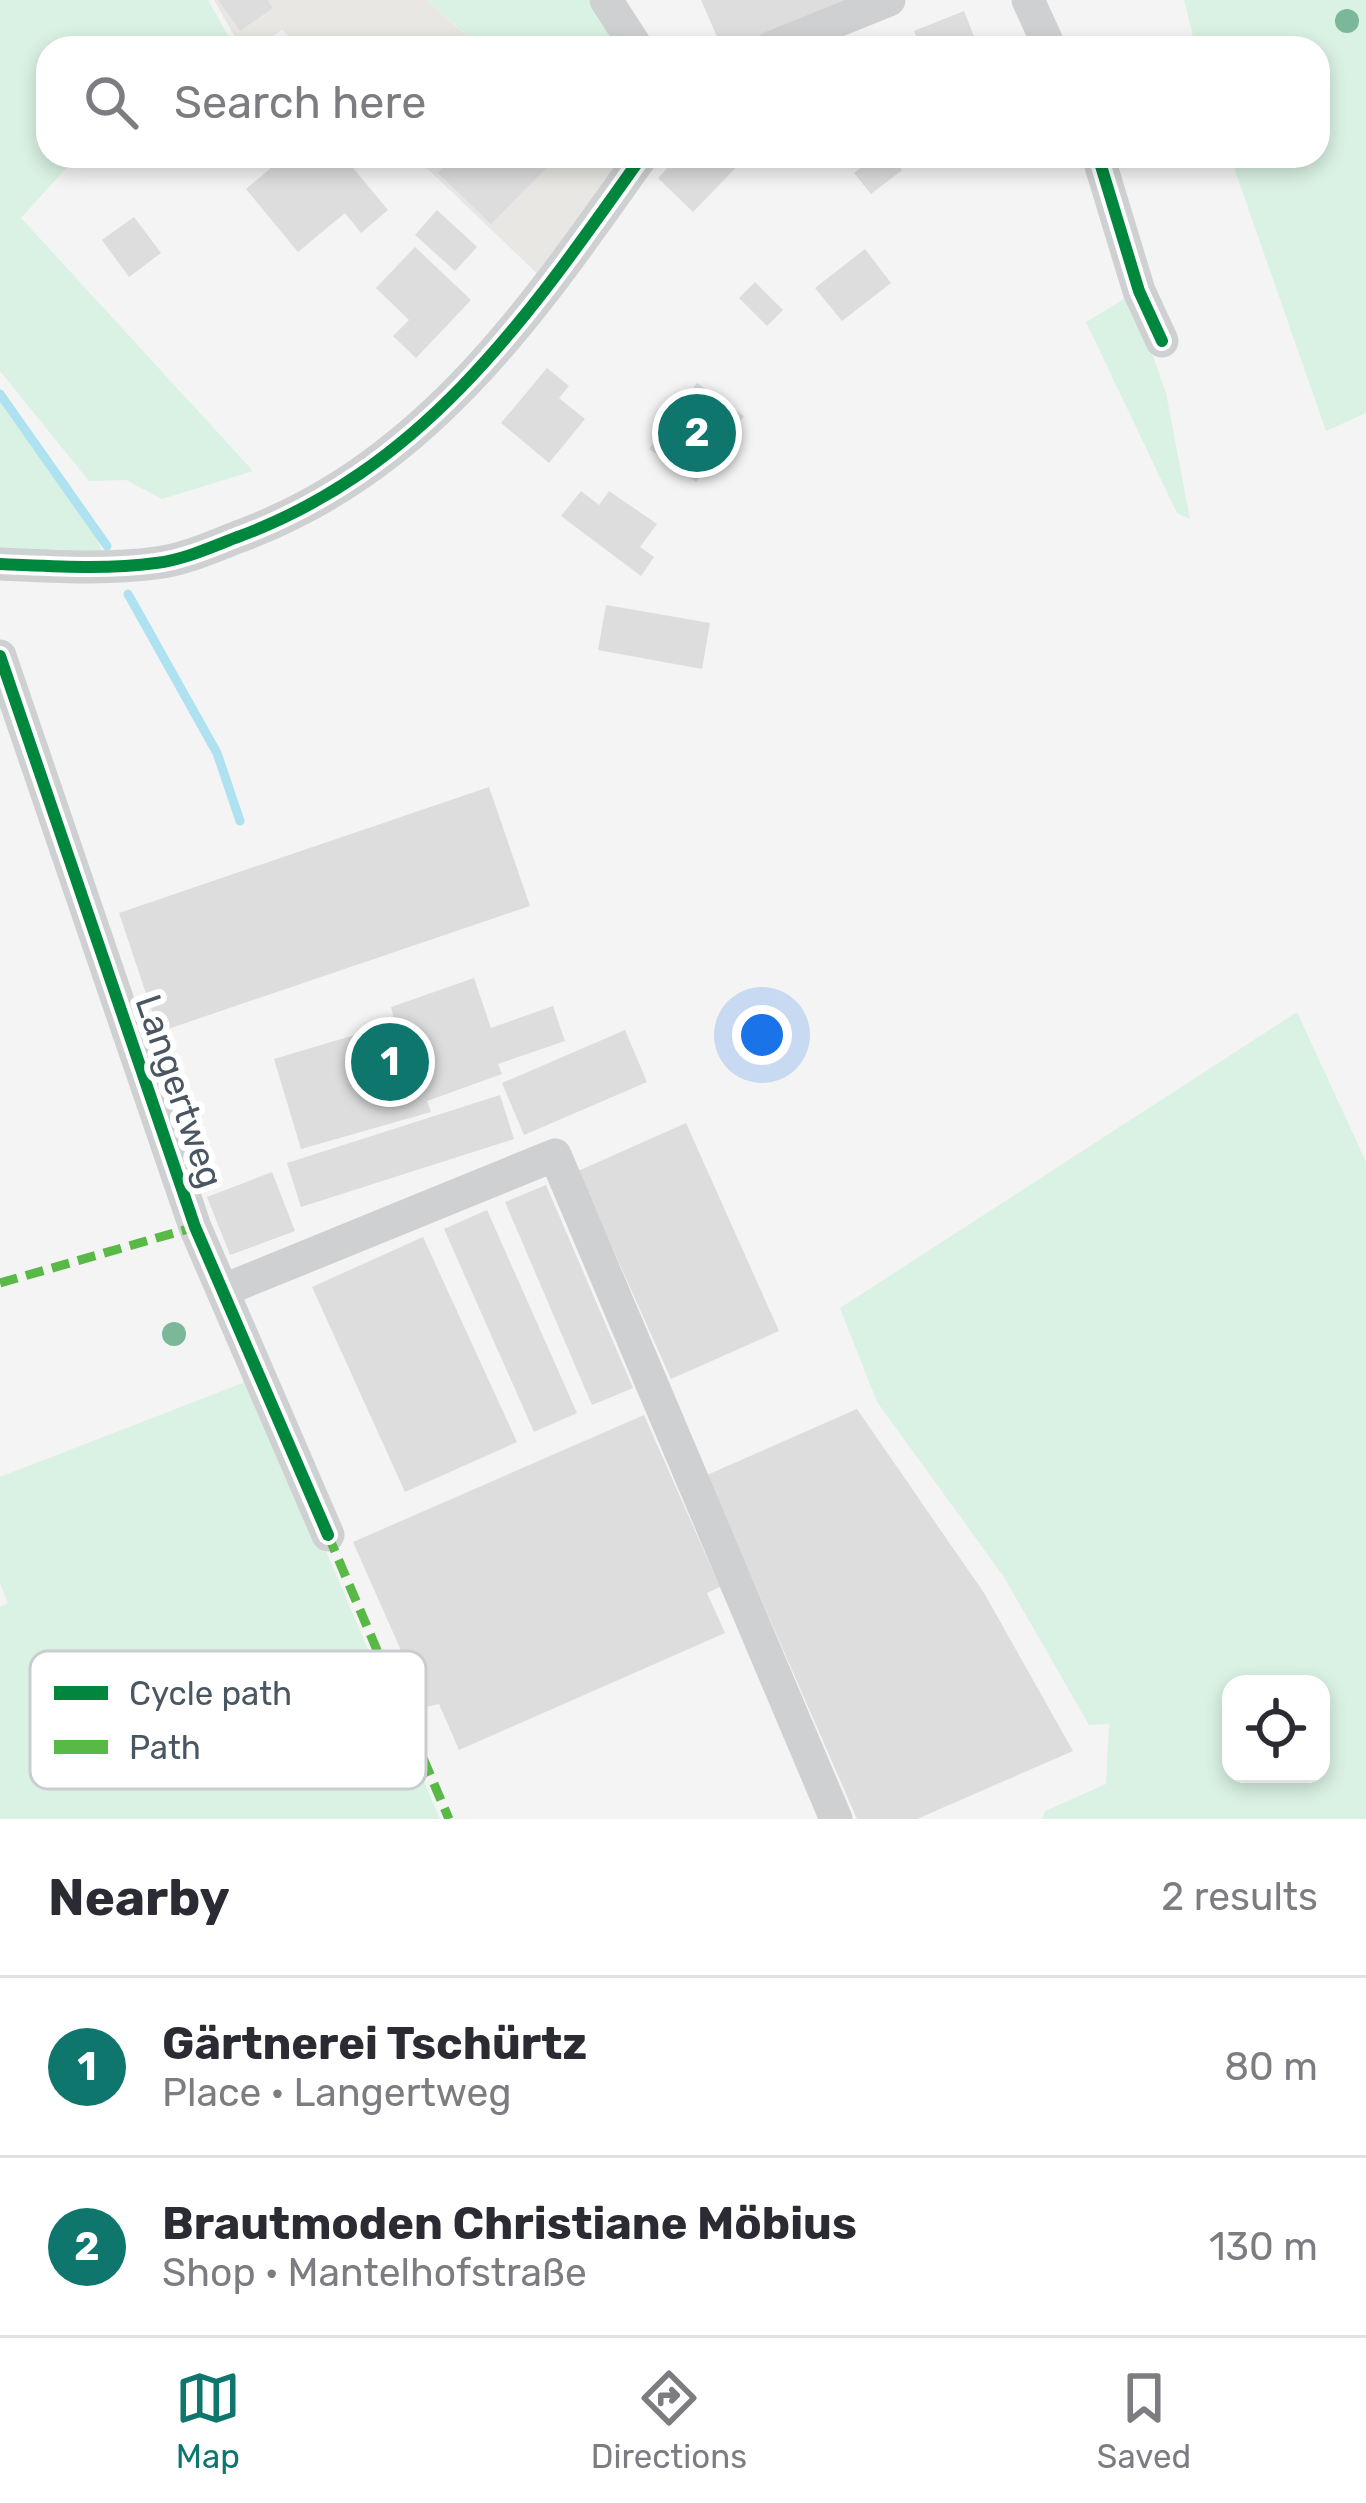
<!DOCTYPE html>
<meta charset="utf-8">
<style>
:root{--surface:#fff;--page:#f7f7f7;--text:#2b2b33;--muted:#7c7c81;--line:#e1e1e2;--accent:#0f766e}
body{margin:0;font-family:Rubik,sans-serif;background:var(--page);color:var(--text)}
.controls{position:absolute;right:36px;bottom:36px;display:grid;overflow:hidden;border-radius:24px;box-shadow:0 6px 18px #0003}
.controls button{width:108px;height:108px;display:grid;place-items:center;padding:0;border:0;border-bottom:3px solid var(--line);background:var(--surface);color:var(--text);font:60px sans-serif}
.you{position:absolute;left:762px;top:1035px;width:42px;height:42px;margin:-30px;border:9px solid #fff;border-radius:50%;background:#1a73e8;box-shadow:0 0 0 18px #1a73e833}
.badge{display:grid;place-items:center;width:78px;height:78px;border-radius:50%;background:var(--accent);color:#fff;font-size:39px;font-weight:700}
.pin{position:absolute;translate:-50% -50%;border:6px solid #fff;box-shadow:0 3px 12px #0006}
.list{margin:0;padding:0;list-style:none}
h2{display:flex;justify-content:space-between;align-items:center;height:156px;margin:0;padding:0 48px;font-size:51px}
h2 small{font-size:39px;font-weight:400;color:var(--muted)}
.list li{display:grid;grid-template-columns:78px 1fr auto;gap:36px;align-items:center;box-sizing:border-box;height:180px;padding:0 48px;border-top:3px solid var(--line)}
.list b{display:block;font-size:45px;white-space:nowrap}
.list p{margin:0;font-size:39px;white-space:nowrap;color:var(--muted)}
.list em{font-size:39px;font-style:normal;color:var(--muted)}
.icon{flex:none;width:66px;height:66px;fill:none;stroke:currentColor;stroke-width:2;stroke-linecap:round;stroke-linejoin:round}
.map{position:relative;flex:none;width:1366px;height:1819px;overflow:hidden}
.search{position:absolute;background:var(--surface);box-shadow:0 6px 18px #0003;left:36px;right:36px;top:36px;height:132px;display:flex;align-items:center;gap:30px;box-sizing:border-box;padding:0 42px;border-radius:36px;color:var(--muted);font-size:45px}
.sheet{height:516px;background:var(--surface)}
nav{display:flex;justify-content:space-around;align-items:center;box-sizing:border-box;height:168px;border-top:3px solid var(--line);background:var(--surface);font-size:33px;color:var(--muted)}
nav a{display:grid;justify-items:center;gap:6px}
nav .on{color:var(--accent)}
.map>svg:first-child{display:block}
</style>
<div class="map">
<svg width="1366" height="1819" viewBox="0 0 1366 1819">
<rect width="100%" height="100%" fill="#f4f4f4"/>
<g fill="#e8e7e3">
<path d="M214 0H426L481 48H302L282 30 256 48H241Z"/>
<path d="M414 156H606L625 172 544 280Z"/>
</g>
<g fill="#d9f2e3" fill-rule="evenodd">
<path d="M0 0H208L235 48H48V156H77L21 218 253 471 162 499 126 480 89 481 0 371Z"/>
<path d="M426 0H594L627 48H482Z"/>
<path d="M1184 0H1366V413L1326 431 1230 156H1318V48H1196Z"/>
<path d="M1131 295 1166 393 1190 519 1177 513 1086 322Z"/>
<path d="M0 393 70 485 109 565 0 564Z"/>
<path d="M1297 1012 1366 1162V1819H1042L1045 1811 1106 1784 1109 1724 1089 1725 1004 1577 877 1402 840 1308ZM1231 1684H1321V1774H1231Z"/>
<path d="M253 1379 440 1819H0V1607L8 1603 0 1583V1477Z"/>
</g>
<g fill="none" stroke-linecap="round" stroke-linejoin="round">
<g stroke="#aee2f0" stroke-width="9">
<path d="M0 394 107 546"/>
<path d="M128 594 217 753 240 821"/>
</g>
</g>
<g fill="#ddddde">
<path d="M218 0H267L273 8 240 31Z"/>
<path d="M701 0H857L859 4 745 48H722Z"/>
<path d="M964 11 977 44 921 48 914 31Z"/>
<path d="M262 156H343L388 210 361 233 345 213 298 252 246 189 272 167Z"/>
<path d="M454 156 465 161 470 156H558L491 224 438 173Z"/>
<path d="M679 156H747L693 212 658 178Z"/>
<path d="M876 156H891L902 170 871 194 854 173Z"/>
<path d="M437 210 477 247 455 271 415 235Z"/>
<path d="M134 217 161 253 129 277 102 240Z"/>
<path d="M415 247 471 300 416 358 393 336 409 320 376 288Z"/>
<path d="M865 249 891 283 842 321 815 288Z"/>
<path d="M755 282 783 310 767 326 739 298Z"/>
<path d="M547 368 569 386 559 398 585 419 549 463 501 423Z"/>
<path d="M697 383 744 416 696 482 649 449Z"/>
<path d="M581 491 599 505 609 491 657 524 640 547 654 557 641 576 561 516Z"/>
<path d="M606 605 710 623 702 669 598 650Z"/>
<path d="M489 787 530 906 159 1032 119 913Z"/>
<path d="M474 978 491 1028 553 1006 565 1041 498 1064 502 1074 427 1101 431 1112 301 1149 274 1059 395 1023 391 1007Z"/>
<path d="M625 1030 647 1082 524 1135 502 1083Z"/>
<path d="M500 1095 514 1139 301 1207 287 1163Z"/>
<path d="M686 1123 779 1331 671 1379 578 1171Z"/>
<path d="M272 1172 295 1231 230 1255 207 1197Z"/>
<path d="M546 1185 633 1388 592 1405 505 1202Z"/>
<path d="M487 1210 577 1413 534 1432 444 1229Z"/>
<path d="M423 1237 517 1442 405 1492 312 1287Z"/>
<path d="M857 1409 984 1593 1073 1751 917 1819H857L707 1475Z"/>
<path d="M644 1415 720 1587 707 1593 725 1633 459 1750 439 1704 426 1707 353 1542Z"/>
</g>
<g fill="none" stroke-linecap="round" stroke-linejoin="round">
<g stroke="#ced0d2" stroke-width="33">
<path d="M606 0 637 48"/>
<path d="M1028 0 1050 48"/>
<path d="M770 48 889 0"/>
<path d="M1098 156 1139 291 1162 341"/>
<path d="M0 564C51 566 105 570 156 563 182 560 210 548 235 538 425 469 530 314 642 156"/>
<path d="M0 656 195 1227 328 1535"/>
<path d="M224 1290 555 1155 836 1819"/>
</g>
<g stroke="#58b947" stroke-width="9" stroke-dasharray="18 9" stroke-linecap="butt">
<path d="M0 1283 195 1227"/>
<path d="M328 1535 449 1819"/>
</g>
<defs>
<g id="cycleway">
<path d="M1098 156 1139 291 1162 341"/>
<path d="M0 564C51 566 105 570 156 563 182 560 210 548 235 538 425 469 530 314 642 156"/>
<path d="M0 656 195 1227 328 1535"/>
</g>
</defs>
<use href="#cycleway" stroke="#fff" stroke-width="20"/>
<use href="#cycleway" stroke="#00873e" stroke-width="12"/>
</g>
<g fill="#7ab899">
<circle cx="1347" cy="21" r="12"/>
<circle cx="174" cy="1334" r="12"/>
</g>
<g text-anchor="middle" stroke-width="12" stroke-linejoin="round" paint-order="stroke">
<g font-size="36" fill="#4a5661" stroke="#fff">
<text transform="translate(180 1091) rotate(71)" y="13">Langertweg</text>
</g>
</g>
<rect x="30" y="1651" width="396" height="138" rx="18" fill="#fff" stroke="#c9ccd0" stroke-width="3"/>
<rect x="54" y="1686" width="54" height="14" fill="#00873e"/>
<rect x="54" y="1740" width="54" height="14" fill="#58b947"/>
<g font-size="33" fill="#4a5661">
<text x="129" y="1705">Cycle path</text>
<text x="129" y="1759">Path</text>
</g>
</svg>
<div class="controls">
<button><svg class="icon" aria-label="locate" viewBox="0 0 24 24"><circle cx="12" cy="12" r="6"/><path d="M12 2v4M12 18v4M2 12h4M18 12h4"/></svg></button>
</div>
<div class="you"></div>
<div class="pin badge" style="left:390px;top:1062px">1</div>
<div class="pin badge" style="left:697px;top:433px">2</div>
<div class="search"><svg class="icon" aria-label="search" viewBox="0 0 24 24"><circle cx="10" cy="10" r="6"/><path d="M15 15l6 6"/></svg>Search here</div>
</div>
<section class="sheet">
<h2>Nearby<small>2 results</small></h2>
<ul class="list">
<li><span class="badge">1</span><div><b>Gärtnerei Tschürtz</b><p>Place · Langertweg</p></div><em>80 m</em></li>
<li><span class="badge">2</span><div><b>Brautmoden Christiane Möbius</b><p>Shop · Mantelhofstraße</p></div><em>130 m</em></li>
</ul>
</section>
<nav>
<a class="on"><svg class="icon" aria-label="map" viewBox="0 0 24 24"><path d="M3 6l6-2 6 2 6-2v14l-6 2-6-2-6 2zM9 4v14M15 6v14"/></svg>Map</a>
<a><svg class="icon" aria-label="directions" viewBox="0 0 24 24"><path d="M12 3l9 9-9 9-9-9zM9 14v-3h6M13 9l2 2-2 2"/></svg>Directions</a>
<a><svg class="icon" aria-label="saved" viewBox="0 0 24 24"><path d="M7 4h10v16l-5-4-5 4z"/></svg>Saved</a>
</nav>
